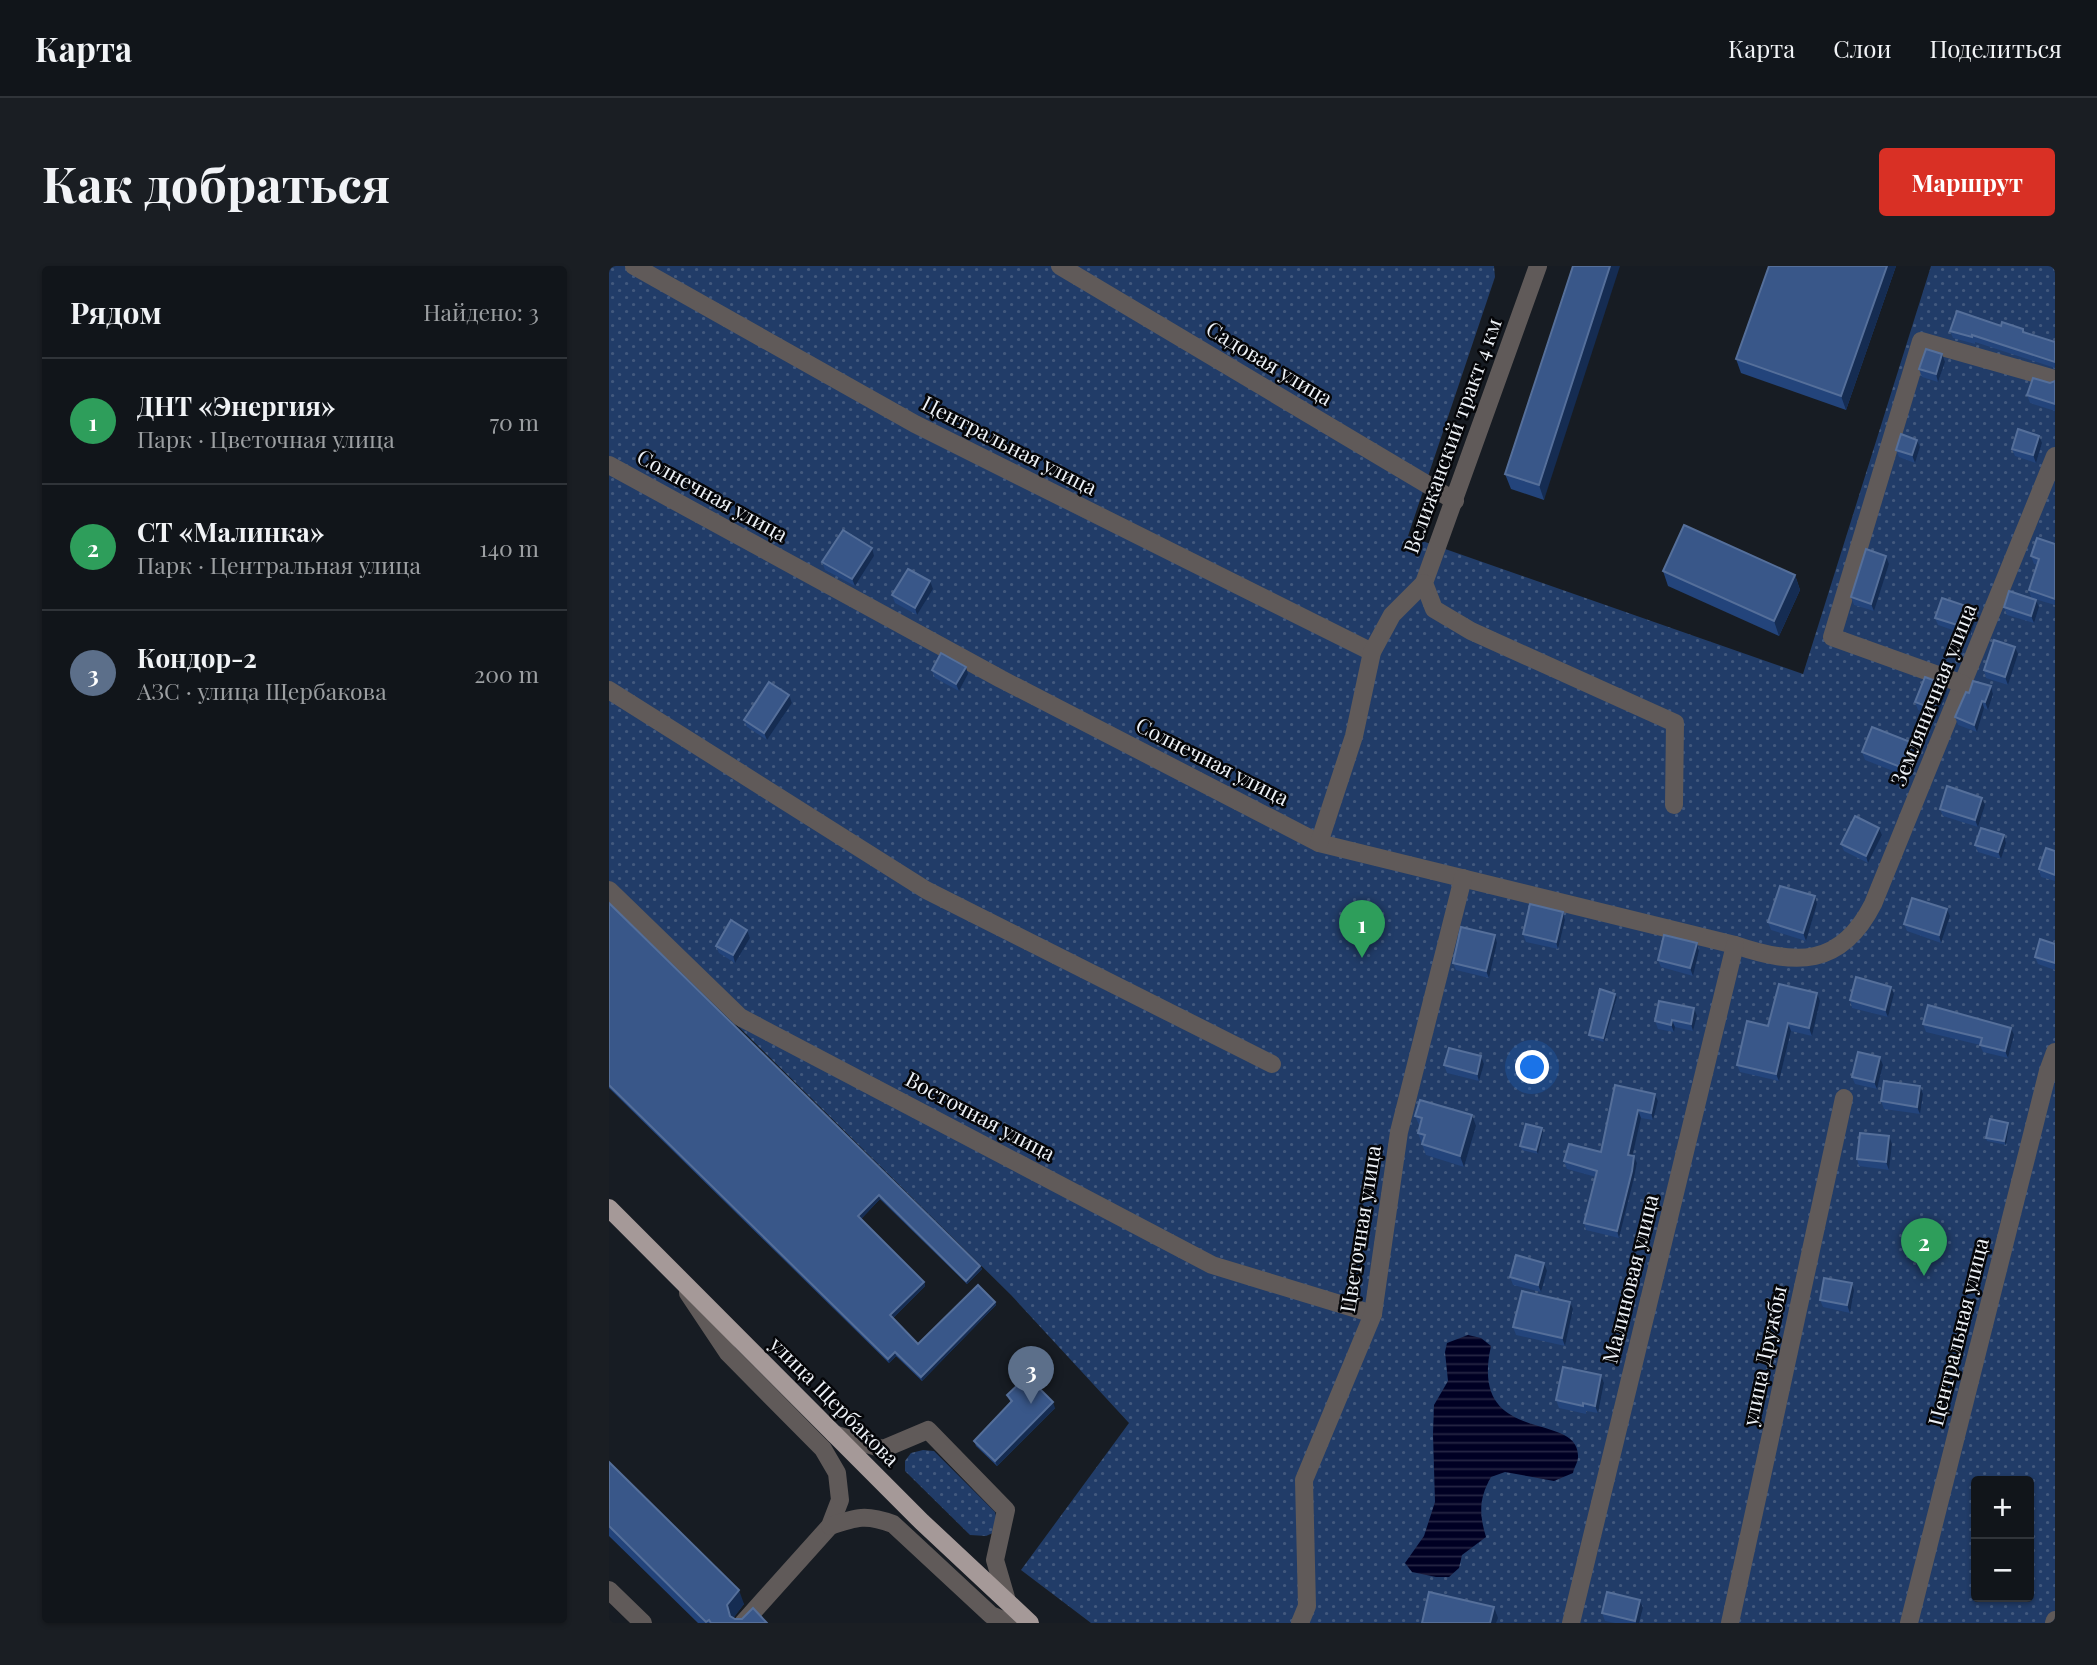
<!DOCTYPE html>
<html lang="ru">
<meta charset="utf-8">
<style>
:root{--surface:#11151a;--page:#1a1e23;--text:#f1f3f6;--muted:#9c9fa2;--line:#303439;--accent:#d93025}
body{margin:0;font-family:"Playfair Display",serif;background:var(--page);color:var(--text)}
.controls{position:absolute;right:21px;bottom:21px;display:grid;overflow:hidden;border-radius:7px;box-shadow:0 2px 5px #0004}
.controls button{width:63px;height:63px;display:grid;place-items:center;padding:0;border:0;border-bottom:2px solid var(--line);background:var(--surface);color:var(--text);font:35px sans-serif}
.you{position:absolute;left:924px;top:802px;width:24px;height:24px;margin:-18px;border:5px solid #fff;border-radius:50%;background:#1a73e8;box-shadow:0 0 0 10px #1a73e833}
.badge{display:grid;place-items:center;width:46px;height:46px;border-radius:50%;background:var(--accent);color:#fff;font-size:23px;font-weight:700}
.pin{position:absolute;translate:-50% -58px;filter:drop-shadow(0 2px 4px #0008)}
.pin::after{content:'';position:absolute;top:37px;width:24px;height:21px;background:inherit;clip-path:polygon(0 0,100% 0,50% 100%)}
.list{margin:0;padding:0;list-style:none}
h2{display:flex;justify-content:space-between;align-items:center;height:91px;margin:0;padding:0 28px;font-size:30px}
h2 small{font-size:23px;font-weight:400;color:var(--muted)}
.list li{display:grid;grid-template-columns:46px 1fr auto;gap:21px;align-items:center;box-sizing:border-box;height:126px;padding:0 28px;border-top:2px solid var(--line)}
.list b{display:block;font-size:26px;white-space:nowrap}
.list p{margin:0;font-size:23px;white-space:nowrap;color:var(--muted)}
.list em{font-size:23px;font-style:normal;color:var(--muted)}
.map{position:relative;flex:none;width:1446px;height:1357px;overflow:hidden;border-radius:7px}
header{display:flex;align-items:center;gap:42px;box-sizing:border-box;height:98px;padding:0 35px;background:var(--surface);border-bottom:2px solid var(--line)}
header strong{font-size:33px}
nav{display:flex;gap:38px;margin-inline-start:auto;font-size:24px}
.intro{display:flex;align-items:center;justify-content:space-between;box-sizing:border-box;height:168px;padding:0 42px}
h1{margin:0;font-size:49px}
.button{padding:18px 32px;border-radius:7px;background:var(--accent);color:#fff;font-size:24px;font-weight:700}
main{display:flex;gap:42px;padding:0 42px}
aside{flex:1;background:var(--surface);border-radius:7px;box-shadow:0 2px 5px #0004}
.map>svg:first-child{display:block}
</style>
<header>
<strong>Карта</strong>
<nav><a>Карта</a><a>Слои</a><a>Поделиться</a></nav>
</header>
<div class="intro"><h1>Как добраться</h1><a class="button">Маршрут</a></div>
<main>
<aside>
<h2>Рядом<small>Найдено: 3</small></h2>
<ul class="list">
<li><span class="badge" style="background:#2e9e5b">1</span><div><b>ДНТ «Энергия»</b><p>Парк · Цветочная улица</p></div><em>70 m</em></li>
<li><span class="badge" style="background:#2e9e5b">2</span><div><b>CТ «Малинка»</b><p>Парк · Центральная улица</p></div><em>140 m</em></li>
<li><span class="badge" style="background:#5c6f8a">3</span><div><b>Кондор-2</b><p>АЗС · улица Щербакова</p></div><em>200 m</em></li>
</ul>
</aside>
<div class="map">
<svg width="1446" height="1357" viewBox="0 0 1446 1357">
<defs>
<pattern id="green-dots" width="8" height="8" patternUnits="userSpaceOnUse" patternTransform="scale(1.75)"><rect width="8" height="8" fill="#213c68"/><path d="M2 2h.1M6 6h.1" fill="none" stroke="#42597e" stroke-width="1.8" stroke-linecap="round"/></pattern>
<pattern id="water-rules" width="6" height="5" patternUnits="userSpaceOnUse" patternTransform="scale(1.75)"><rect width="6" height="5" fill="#000023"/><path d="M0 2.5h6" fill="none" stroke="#262644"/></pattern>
</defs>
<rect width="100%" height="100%" fill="#171c23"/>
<g fill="url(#green-dots)" fill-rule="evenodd">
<path d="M0 0H885L886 11 799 270 1194 408 1322 0H1446V1357H482L412 1304 520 1157 402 1029 0 633ZM1367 1215H1420V1331H1367Z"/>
<path d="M314 1184 325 1185 386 1246 389 1258 386 1266 377 1270 361 1269 296 1205V1195L302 1187Z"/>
</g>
<path fill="url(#water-rules)" d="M859 1069 872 1072 882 1080C859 1183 971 1143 969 1191 969 1196 965 1202 964 1207L945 1215 896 1206 882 1211C870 1232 870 1248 877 1271L853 1289 850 1302 840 1311H827L803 1306 796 1297 815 1270 826 1236 824 1168 825 1139 839 1115 836 1086 838 1077Z"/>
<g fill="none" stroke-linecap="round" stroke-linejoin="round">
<g stroke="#605a59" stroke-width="18">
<path d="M25 0 306 158 763 386"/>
<path d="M451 0 846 235"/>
<path d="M929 0 815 317 825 343 862 365 1066 457 1065 539"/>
<path d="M0 199 392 413 710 577 1126 679C1187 700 1232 701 1264 638L1446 190"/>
<path d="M1354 418 1223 371 1312 75 1446 113"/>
<path d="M0 424 317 624 663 798"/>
<path d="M710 577 745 470 763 386 783 349 815 317"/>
<path d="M0 624 131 751 603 999 764 1048"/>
<path d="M79 1027 119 1087 214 1183 228 1207 231 1234 221 1260 134 1357"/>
<path d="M225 1168 274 1183 319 1164 397 1244 386 1294 398 1335"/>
<path d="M221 1260C248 1251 257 1248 284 1258L382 1349 401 1357"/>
<path d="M0 1324 34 1357"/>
<path d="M691 1357 698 1340 695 1214 764 1048 790 866 854 612"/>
<path d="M962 1357 1126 679"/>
<path d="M1121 1357 1235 832"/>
<path d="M1300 1357 1439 805 1446 786"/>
<path d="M1445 1357 1446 1354"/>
</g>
<path stroke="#a59998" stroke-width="18" d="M0 942 313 1256 421 1357"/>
</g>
<g fill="#23447b">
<path d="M964 0 935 234 902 223 896 208Z"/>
<path d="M1160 0H1287L1237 144 1132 107 1127 93Z"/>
<path d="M1392 60 1446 76V102L1366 76V78L1344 72 1341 65Z"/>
<path d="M1336 96 1329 116 1313 111 1310 103Z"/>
<path d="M1446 115V145L1421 137 1418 129 1441 117Z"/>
<path d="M1308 174 1311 181 1306 197 1290 191 1287 184Z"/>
<path d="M1433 177 1427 197 1406 190 1403 183Z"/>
<path d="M1446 278V339L1422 332 1420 324 1428 299 1425 298 1422 290Z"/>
<path d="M265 290 246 320 216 304 213 296Z"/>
<path d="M1277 290 1280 298 1265 345 1245 339 1242 331Z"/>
<path d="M1054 305 1186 309 1191 324 1170 370 1059 320Z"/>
<path d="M324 323 308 349 286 337 283 329Z"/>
<path d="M1427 334 1430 341 1425 357 1398 349 1395 341Z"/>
<path d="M1368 350 1361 370 1329 359 1326 352Z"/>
<path d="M1409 388 1399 419 1377 412 1375 404Z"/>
<path d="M323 404 359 408 350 425 326 412Z"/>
<path d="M1382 420 1384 428 1379 444 1375 442 1368 466 1349 459 1346 451 1360 427Z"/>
<path d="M1338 425 1328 451 1309 444 1306 436Z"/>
<path d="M180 429 183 437 158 474 138 461 135 454Z"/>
<path d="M1304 477 1307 484 1297 510 1256 494 1253 486Z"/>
<path d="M1376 539 1369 561 1334 550 1331 543Z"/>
<path d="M1270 562 1273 569 1259 597 1235 585 1232 578Z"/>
<path d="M1395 569 1397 577 1392 593 1369 586 1366 579Z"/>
<path d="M1446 585V615L1432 611 1430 603Z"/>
<path d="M0 637 371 1000 373 1003 358 1018 271 933 252 953 315 1016 316 1020 284 1052 309 1078 386 1036 387 1039 313 1115 287 1090 280 1097 0 822Z"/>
<path d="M1208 638 1197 675 1162 664 1159 656Z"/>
<path d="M1338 643 1341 650 1332 677 1298 665 1295 658Z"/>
<path d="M954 646 956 654 949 683 917 676 914 668Z"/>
<path d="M138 664 141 672 126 697 110 687 107 680Z"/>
<path d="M888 677 880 712 847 704 844 697Z"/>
<path d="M1088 677 1090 685 1084 710 1052 701 1049 694Z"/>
<path d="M1446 678V704L1429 698 1426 691Z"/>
<path d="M1282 721 1285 728 1279 751 1243 742 1241 734Z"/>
<path d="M1208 727 1211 735 1203 770 1182 765 1170 815 1131 806 1128 799 1159 760Z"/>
<path d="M1008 731 995 776 981 772 980 769Z"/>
<path d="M1088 750 1084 765 1066 761 1065 766 1049 763 1046 755Z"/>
<path d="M1314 758 1405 769 1399 792 1374 786 1371 779 1317 766Z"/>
<path d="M872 790 875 798 870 815 838 807 835 799Z"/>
<path d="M1271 791 1274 799 1268 823 1246 818 1243 811Z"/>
<path d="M1006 819 1046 828 1049 835 1044 854 1032 852 1023 890H1025L1028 897 1025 912 1010 972 977 964 975 957 987 911 958 903 955 895 992 886Z"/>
<path d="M1311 820 1314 828 1311 848 1275 843 1272 835Z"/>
<path d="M806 850 867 860 855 901 817 889 809 867 811 861Z"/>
<path d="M1400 860 1397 879 1378 875 1377 872Z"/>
<path d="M933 862 934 866 929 888 913 884 911 880Z"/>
<path d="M1283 878 1280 904 1250 900 1248 893Z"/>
<path d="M938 1005 932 1026 904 1019 901 1011Z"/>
<path d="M1245 1025 1241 1047 1214 1041 1211 1034Z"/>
<path d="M964 1043 956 1080 907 1069 904 1061Z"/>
<path d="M992 1109 995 1117 989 1147 977 1145V1148L950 1142 947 1134Z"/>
<path d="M398 1129 446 1142 388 1200 367 1180 365 1175 402 1137Z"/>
<path d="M0 1196 135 1338 124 1352 158 1357H89L0 1270Z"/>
<path d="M1031 1334 1034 1342 1030 1357H1006L996 1355 993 1347Z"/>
</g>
<g fill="#152c52">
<path d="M1001 0H1011L935 234 930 219Z"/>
<path d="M1278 0H1287L1237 144 1232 130Z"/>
<path d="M1333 88 1336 96 1329 116 1327 108Z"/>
<path d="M1430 170 1433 177 1427 197 1424 189Z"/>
<path d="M1308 174 1311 181 1306 197 1303 189Z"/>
<path d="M263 282 265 290 246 320 243 313Z"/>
<path d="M1277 290 1280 298 1265 345 1262 338Z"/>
<path d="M1186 309 1191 324 1170 370 1165 355Z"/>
<path d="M321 315 324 323 308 349 306 342Z"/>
<path d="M1427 334 1430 341 1425 357 1422 350Z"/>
<path d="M1366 343 1368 350 1361 370 1358 362Z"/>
<path d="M1406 381 1409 388 1399 419 1396 411Z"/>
<path d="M357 401 359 408 350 425 347 418Z"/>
<path d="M1335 418 1338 425 1328 451 1325 443Z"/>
<path d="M1382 420 1384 428 1379 444 1376 436Z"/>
<path d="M180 429 183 437 158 474 155 467Z"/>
<path d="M1373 435 1375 442 1368 466 1365 459Z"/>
<path d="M1304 477 1307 484 1297 510 1294 502Z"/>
<path d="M1373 532 1376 539 1369 561 1366 554Z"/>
<path d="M1270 562 1273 569 1259 597 1257 590Z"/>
<path d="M1395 569 1397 577 1392 593 1389 586Z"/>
<path d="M1206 630 1208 638 1197 675 1194 667Z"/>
<path d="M1338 643 1341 650 1332 677 1330 669Z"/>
<path d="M954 646 956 654 949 683 947 676Z"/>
<path d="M138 664 141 672 126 697 124 689Z"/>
<path d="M886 669 888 677 880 712 877 705Z"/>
<path d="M1088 677 1090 685 1084 710 1081 702Z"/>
<path d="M1282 721 1285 728 1279 751 1276 744Z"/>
<path d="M1208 727 1211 735 1203 770 1200 762Z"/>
<path d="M1006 728 1008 731 995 776 994 772Z"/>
<path d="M1085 742 1088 750 1084 765 1082 758Z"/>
<path d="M1063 754 1066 761 1065 766 1062 759Z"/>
<path d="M1179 757 1182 765 1170 815 1167 808Z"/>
<path d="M1402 762 1405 769 1399 792 1396 785Z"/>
<path d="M872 790 875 798 870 815 868 808Z"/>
<path d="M1271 791 1274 799 1268 823 1265 816Z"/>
<path d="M1311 820 1314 828 1311 848 1308 841Z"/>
<path d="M1046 828 1049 835 1044 854 1042 847Z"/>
<path d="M1029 844 1032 852 1022 896 1019 889Z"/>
<path d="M863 849 867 860 855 901 851 890Z"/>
<path d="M1399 857 1400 860 1397 879 1395 875Z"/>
<path d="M933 862 934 866 929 888 927 884Z"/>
<path d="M1280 870 1283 878 1280 904 1277 896Z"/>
<path d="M1025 890 1028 897 1025 912 1010 972 1008 965Z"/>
<path d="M270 929 271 933 251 954 249 950Z"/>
<path d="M935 997 938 1005 932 1026 929 1019Z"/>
<path d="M371 1000 373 1003 358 1018 357 1015Z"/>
<path d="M315 1016 316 1020 283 1053 281 1049Z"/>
<path d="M1243 1017 1245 1025 1241 1047 1238 1039Z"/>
<path d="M386 1036 387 1039 313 1115 312 1111Z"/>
<path d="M961 1036 964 1043 956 1080 953 1072Z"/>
<path d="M286 1086 287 1090 280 1097 279 1093Z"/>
<path d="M992 1109 995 1117 989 1147 986 1140Z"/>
<path d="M444 1136 446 1142 388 1200 386 1195Z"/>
<path d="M130 1324 135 1338 123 1354V1357L118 1339Z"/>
<path d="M1031 1334 1034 1342 1030 1357H1027L1026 1355Z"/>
<path d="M885 1341 889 1352 887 1357H881Z"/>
</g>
<g fill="#395789" stroke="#556f9a" stroke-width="2">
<path d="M964 0H1001L930 219 896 208Z"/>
<path d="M1160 0H1278L1232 130 1127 93Z"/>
<path d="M1348 45 1392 60 1393 56 1414 63V66L1446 76V96L1363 69V71L1341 65Z"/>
<path d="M1317 83 1333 88 1327 108 1310 103Z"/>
<path d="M1424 112 1441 117 1446 115V138L1418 129Z"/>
<path d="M1409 163 1430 170 1424 189 1403 183Z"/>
<path d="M1292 168 1308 174 1303 189 1287 184Z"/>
<path d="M1075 259 1186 309 1165 355 1054 305Z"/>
<path d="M234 264 263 282 243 313 213 296Z"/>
<path d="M1428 272 1446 278V333L1420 324 1430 293 1422 290Z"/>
<path d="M1257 283 1277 290 1262 338 1242 331Z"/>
<path d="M299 303 321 315 306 342 283 329Z"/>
<path d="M1400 325 1427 334 1422 350 1395 341Z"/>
<path d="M1333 332 1366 343 1358 362 1326 352Z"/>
<path d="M1385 374 1406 381 1396 411 1375 404Z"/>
<path d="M332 387 357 401 347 418 323 404Z"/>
<path d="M1316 411 1335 418 1325 443 1306 436Z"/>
<path d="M1364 415 1382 420 1376 436 1373 435 1365 459 1346 451 1357 426 1360 427Z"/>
<path d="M160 416 180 429 155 467 135 454Z"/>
<path d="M1263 461 1304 477 1294 502 1253 486Z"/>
<path d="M1338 520 1373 532 1366 554 1331 543Z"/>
<path d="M1246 550 1270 562 1257 590 1232 578Z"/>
<path d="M1372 562 1395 569 1389 586 1366 579Z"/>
<path d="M1437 582 1446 585V609L1430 603Z"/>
<path d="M1171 620 1206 630 1194 667 1159 656Z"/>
<path d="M1303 632 1338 643 1330 669 1295 658Z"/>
<path d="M0 637 371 1000 357 1015 270 929 249 950 315 1016 281 1049 309 1078 369 1019 386 1036 312 1111 286 1086 279 1093 0 819Z"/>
<path d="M921 638 954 646 947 676 914 668Z"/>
<path d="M122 654 138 664 124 689 107 680Z"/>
<path d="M852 661 886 669 877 705 844 697Z"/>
<path d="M1055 669 1088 677 1081 702 1049 694Z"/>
<path d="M1431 673 1446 678V697L1426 691Z"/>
<path d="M1247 711 1282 721 1276 744 1241 734Z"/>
<path d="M1170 718 1208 727 1200 762 1179 757 1167 808 1128 799 1138 755 1159 760Z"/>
<path d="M991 723 1006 728 994 772 980 769Z"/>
<path d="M1050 735 1085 742 1082 758 1063 754 1062 759 1046 755Z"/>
<path d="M1319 739 1402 762 1396 785 1371 779 1373 772 1314 758Z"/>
<path d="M840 782 872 790 868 808 835 799Z"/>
<path d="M1249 786 1271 791 1265 816 1243 811Z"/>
<path d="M1275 815 1311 820 1308 841 1272 835Z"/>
<path d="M1006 819 1046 828 1042 847 1029 844 1019 889 1025 890 1023 905 1008 965 975 957 988 905 955 895 960 878 992 886Z"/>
<path d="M811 834 863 849 851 890 813 878 816 869 809 867 813 852 806 850Z"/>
<path d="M1381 853 1399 857 1395 875 1377 872Z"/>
<path d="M917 858 933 862 927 884 911 880Z"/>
<path d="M1251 867 1280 870 1277 896 1248 893Z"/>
<path d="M907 989 935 997 929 1019 901 1011Z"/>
<path d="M1215 1012 1243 1017 1238 1039 1211 1034Z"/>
<path d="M913 1025 961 1036 953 1072 904 1061Z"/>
<path d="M954 1101 992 1109 986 1140 974 1137V1140L947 1134Z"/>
<path d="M418 1110 444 1136 386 1195 365 1175 403 1135 398 1129Z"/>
<path d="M0 1196 130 1324 118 1339 121 1350 126 1353H133L144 1342 158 1357H102L100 1354 97 1356 0 1260Z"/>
<path d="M820 1326 885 1341 881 1357H813Z"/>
<path d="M998 1326 1031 1334 1026 1355 993 1347Z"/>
</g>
<g text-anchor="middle" stroke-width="5" stroke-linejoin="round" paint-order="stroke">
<g font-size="21" fill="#eef2f7" stroke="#050609">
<text transform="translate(660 98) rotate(31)" y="7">Садовая улица</text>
<text transform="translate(844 170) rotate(-70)" y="7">Велижанский тракт 4 км</text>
<text transform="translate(400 180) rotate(27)" y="7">Центральная улица</text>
<text transform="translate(103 230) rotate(29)" y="7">Солнечная улица</text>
<text transform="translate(1325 429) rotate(-68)" y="7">Земляничная улица</text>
<text transform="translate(603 496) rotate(27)" y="7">Солнечная улица</text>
<text transform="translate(371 851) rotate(28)" y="7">Восточная улица</text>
<text transform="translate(752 963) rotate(-81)" y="7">Цветочная улица</text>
<text transform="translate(1022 1013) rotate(-76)" y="7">Малиновая улица</text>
<text transform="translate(1350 1066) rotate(-76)" y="7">Центральная улица</text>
<text transform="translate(1156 1090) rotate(-78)" y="7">улица Дружбы</text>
<text transform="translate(225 1136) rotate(45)" y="7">улица Щербакова</text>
</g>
</g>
</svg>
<div class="controls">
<button>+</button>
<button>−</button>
</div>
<div class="you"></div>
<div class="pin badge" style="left:753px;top:692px;background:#2e9e5b">1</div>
<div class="pin badge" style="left:1315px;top:1010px;background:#2e9e5b">2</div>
<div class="pin badge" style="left:422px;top:1138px;background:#5c6f8a">3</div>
</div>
</main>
